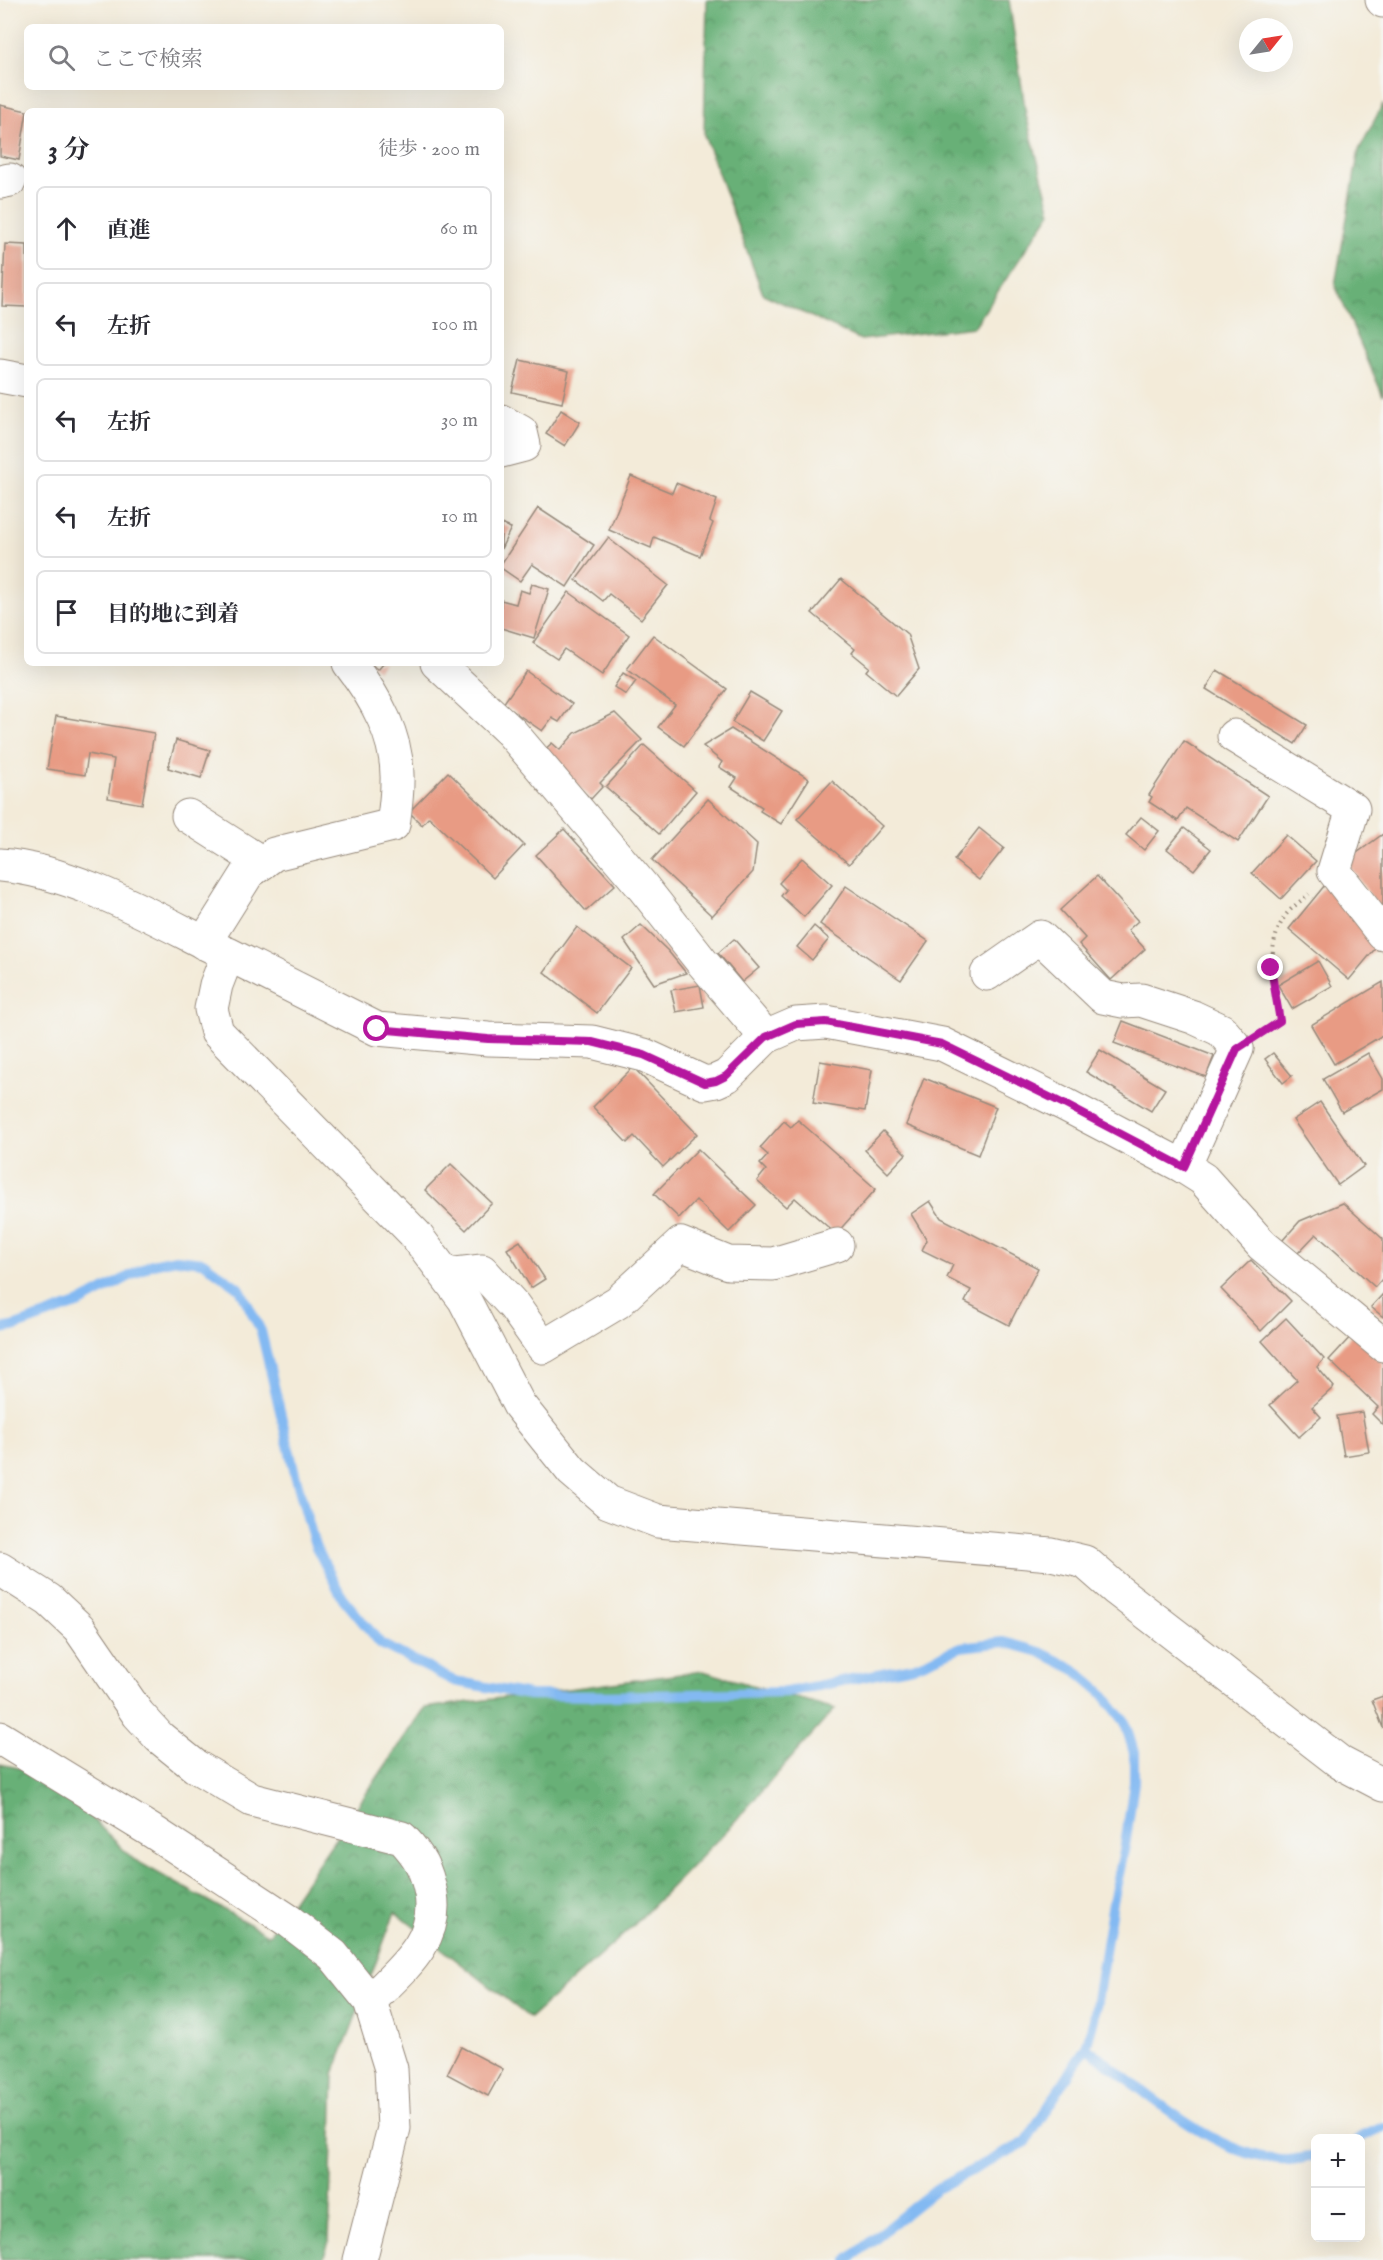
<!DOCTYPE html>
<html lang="ja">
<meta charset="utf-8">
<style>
:root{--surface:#fff;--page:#f7f7f7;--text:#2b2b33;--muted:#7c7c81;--line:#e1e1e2}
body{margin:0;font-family:"IM FELL English","Noto Serif JP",serif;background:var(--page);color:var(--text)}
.controls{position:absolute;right:18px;bottom:18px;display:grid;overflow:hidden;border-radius:9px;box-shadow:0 6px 24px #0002}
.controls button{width:54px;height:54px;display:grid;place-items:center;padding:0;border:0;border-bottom:2px solid var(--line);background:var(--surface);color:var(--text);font:30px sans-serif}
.compass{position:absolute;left:1239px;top:18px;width:54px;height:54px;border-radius:50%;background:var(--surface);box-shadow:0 6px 24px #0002;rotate:60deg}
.stop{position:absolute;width:18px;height:18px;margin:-14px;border:4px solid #b5179e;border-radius:50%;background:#fff}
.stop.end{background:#b5179e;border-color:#fff;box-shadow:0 2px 6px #0008}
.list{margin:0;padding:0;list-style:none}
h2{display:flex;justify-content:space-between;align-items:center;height:78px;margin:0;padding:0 24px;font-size:26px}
h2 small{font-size:20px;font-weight:400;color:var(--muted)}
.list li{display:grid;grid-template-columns:39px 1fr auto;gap:18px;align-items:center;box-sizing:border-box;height:84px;margin:0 12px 12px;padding:0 12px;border:2px solid var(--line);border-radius:9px}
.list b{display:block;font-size:22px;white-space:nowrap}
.list em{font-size:20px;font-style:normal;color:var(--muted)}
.icon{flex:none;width:33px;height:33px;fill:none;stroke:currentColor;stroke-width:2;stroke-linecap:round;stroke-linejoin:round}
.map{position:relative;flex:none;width:1383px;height:2260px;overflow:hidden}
.search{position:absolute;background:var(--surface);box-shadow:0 6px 24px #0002;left:24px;top:24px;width:480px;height:66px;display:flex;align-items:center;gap:15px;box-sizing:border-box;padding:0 21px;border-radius:9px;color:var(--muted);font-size:22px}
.panel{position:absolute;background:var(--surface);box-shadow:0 6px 24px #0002;left:24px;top:108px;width:480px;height:558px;border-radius:9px}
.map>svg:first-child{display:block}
</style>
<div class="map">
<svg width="1383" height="2260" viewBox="0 0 1383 2260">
<defs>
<pattern id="forest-crowns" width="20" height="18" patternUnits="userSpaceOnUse" patternTransform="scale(1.5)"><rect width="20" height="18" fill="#68b077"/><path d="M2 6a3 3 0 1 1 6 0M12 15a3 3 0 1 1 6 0" fill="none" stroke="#578f61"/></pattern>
</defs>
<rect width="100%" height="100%" fill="#f6f6f2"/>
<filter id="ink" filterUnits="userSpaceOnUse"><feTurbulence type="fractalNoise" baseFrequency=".0167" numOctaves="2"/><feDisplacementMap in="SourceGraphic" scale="12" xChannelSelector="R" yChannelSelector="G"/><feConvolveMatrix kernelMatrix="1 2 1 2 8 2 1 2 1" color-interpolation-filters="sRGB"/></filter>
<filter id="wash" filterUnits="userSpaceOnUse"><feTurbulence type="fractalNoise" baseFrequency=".008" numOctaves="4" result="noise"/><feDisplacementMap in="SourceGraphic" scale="24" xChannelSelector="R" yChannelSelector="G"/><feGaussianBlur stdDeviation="1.35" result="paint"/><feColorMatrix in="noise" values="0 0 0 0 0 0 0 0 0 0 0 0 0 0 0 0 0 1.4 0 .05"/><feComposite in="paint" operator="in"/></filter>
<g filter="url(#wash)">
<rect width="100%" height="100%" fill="#f3ebd9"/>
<g fill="url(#forest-crowns)" stroke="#526d4a" stroke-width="1.5">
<path d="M707 0H1009L1026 115 1051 212 974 327 861 340 763 294 704 135Z"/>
<path d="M1383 104V396L1335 285 1359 150Z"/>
<path d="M703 1671 835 1709 728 1829 631 1928 530 2018 395 1912 334 2074 329 2241 323 2260H0V1764L47 1774 133 1859 269 1935 425 1708Z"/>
</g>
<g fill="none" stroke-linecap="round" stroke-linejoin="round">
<g stroke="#83b9f2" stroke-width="10">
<path d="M0 1329 13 1327 80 1303 152 1264 176 1259 203 1262 240 1289 261 1331 296 1478 315 1545 342 1597 381 1644 454 1681 529 1695 605 1696 786 1692 913 1667 961 1647 1004 1642 1040 1652 1074 1669 1102 1693 1125 1722 1134 1753V1782L1125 1846 1113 1902 1094 2019 1086 2047 1026 2142 936 2189 848 2260"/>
<path d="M1086 2047C1139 2087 1211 2154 1279 2160 1290 2161 1304 2158 1316 2156"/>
<path d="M1359 2138 1383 2127"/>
</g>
</g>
<g id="blocks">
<g fill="#e89b84">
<path d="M0 105 27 111 19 160 0 156Z"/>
<path d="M5 244 27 245V307L2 306Z"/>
<path d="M520 360 569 371 562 403 512 392Z"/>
<path d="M561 410 580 422 565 446 546 434Z"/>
<path d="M631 476 672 493 676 483 717 500 710 521 713 523 700 556 654 537 651 548 609 530Z"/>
<path d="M538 508 594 545 567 587 532 564 520 581 501 568V564Z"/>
<path d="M501 524 511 528 501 549Z"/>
<path d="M608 538 668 585 641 619 609 594 603 601 576 580Z"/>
<path d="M841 579 907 634 919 669 896 696 866 671 869 667 852 653 855 649 812 613Z"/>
<path d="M532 584 549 589 534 638 501 628V600L516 604 520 590 529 593Z"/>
<path d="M569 592 629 635 602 675 564 649 557 659 533 643Z"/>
<path d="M653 635 727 689 684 746 658 727 675 705 627 669Z"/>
<path d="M370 663H384L378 670Z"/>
<path d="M1217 670 1307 725 1295 744 1206 689Z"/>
<path d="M526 671 572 704 559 722 552 718 542 731 503 704Z"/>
<path d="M623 673 636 681 626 695 614 687Z"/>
<path d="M750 692 782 711 763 741 732 722Z"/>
<path d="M615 713 642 740 600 783 603 786 591 799 542 752 552 743 560 750 575 733Z"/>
<path d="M56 716 154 733 142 804 108 798 114 759 88 754 85 775 47 769Z"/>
<path d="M731 729 809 779 781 824 760 811 762 807 731 787 737 778 719 767 722 762 703 746Z"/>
<path d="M176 740 210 750 201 778 168 768Z"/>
<path d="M1184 741 1268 796 1238 842 1186 808 1178 821 1149 802 1152 797 1149 795Z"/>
<path d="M644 745 696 791 659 834 606 787Z"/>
<path d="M448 772 524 845 493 878 429 817 422 825 409 812Z"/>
<path d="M832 781 882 826 849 864 797 819Z"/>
<path d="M708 799 757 844 753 872 712 916 652 860Z"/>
<path d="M1141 817 1159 831 1144 850 1126 835Z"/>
<path d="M979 828 1004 848 979 880 954 860Z"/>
<path d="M1184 828 1211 849 1194 870 1167 849Z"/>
<path d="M564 829 615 885 586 911 536 855Z"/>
<path d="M1383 834V914L1346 861Z"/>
<path d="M1286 835 1316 861 1281 899 1252 873Z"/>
<path d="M802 858 832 885 804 917 781 896 786 890 779 883Z"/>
<path d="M1097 876 1138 921 1128 930 1145 949 1111 980 1079 944 1085 938 1060 910Z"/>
<path d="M1325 885 1379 944 1349 980 1289 929Z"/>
<path d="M846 886 928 941 901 980 820 924Z"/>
<path d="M641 925 668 951 686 973 654 984 624 940Z"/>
<path d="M814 926 829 939 812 960 797 947Z"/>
<path d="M577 927 631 968 597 1013 544 972Z"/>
<path d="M734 939 759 968 742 982 718 953Z"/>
<path d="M1318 961 1332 986 1292 1009 1278 985Z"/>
<path d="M1383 982V1035L1334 1064 1311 1025Z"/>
<path d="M700 985 704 1007 676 1012 671 990Z"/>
<path d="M1123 1021 1214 1056 1206 1077 1114 1043Z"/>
<path d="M1100 1050 1165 1089 1151 1111 1086 1072Z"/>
<path d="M1273 1053 1292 1076 1283 1083 1265 1059Z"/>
<path d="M1368 1053 1383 1079V1089L1342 1112 1323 1079Z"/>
<path d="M820 1061 872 1070 865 1111 813 1103Z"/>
<path d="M633 1067 697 1134 663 1167 634 1136 627 1143 593 1107Z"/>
<path d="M924 1078 996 1107 978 1155 906 1125Z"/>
<path d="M1320 1102 1364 1166 1338 1185 1293 1120Z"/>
<path d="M798 1120 876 1189 836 1234 795 1198 786 1207 757 1181 766 1170 760 1164 768 1155 760 1148 784 1121 791 1127Z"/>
<path d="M883 1131 906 1154 888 1173 865 1150Z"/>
<path d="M698 1149 756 1205 729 1232 696 1200 679 1218 654 1194Z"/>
<path d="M451 1164 492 1203 466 1230 425 1190Z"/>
<path d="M930 1201 941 1218 1038 1268 1009 1325 965 1302 971 1290 947 1278 953 1265 922 1250 927 1240 911 1214Z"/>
<path d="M1343 1203 1383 1239V1278L1375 1287 1316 1234 1297 1254 1282 1241 1300 1221Z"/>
<path d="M520 1241 545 1279 531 1288 507 1249Z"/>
<path d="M1251 1260 1291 1301 1261 1331 1221 1289Z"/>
<path d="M1383 1294V1317L1371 1307Z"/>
<path d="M1286 1318 1324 1359 1317 1367 1334 1387 1312 1407 1321 1417 1299 1437 1270 1405 1297 1380 1262 1341Z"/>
<path d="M1353 1334 1383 1363V1425L1372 1414 1378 1407 1329 1360Z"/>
<path d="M1362 1412 1369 1452 1344 1456 1337 1416Z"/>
<path d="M1383 1696V1728L1372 1700Z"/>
<path d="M461 2047 503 2069 488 2096 447 2074Z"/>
</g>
</g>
</g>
<g filter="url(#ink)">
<use href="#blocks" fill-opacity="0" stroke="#978a7c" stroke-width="1.5"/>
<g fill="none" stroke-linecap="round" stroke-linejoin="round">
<defs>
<g id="minor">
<path d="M1382 0 1383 1"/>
<path d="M0 182 10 180"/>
<path d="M0 376 27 381"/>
<path d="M501 451 524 445 521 432 501 421"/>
<path d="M437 663 511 732 642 886 702 962 766 1037 796 1024 826 1022 942 1044 1064 1104 1184 1167 1203 1179 1262 1245 1383 1345"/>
<path d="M1234 736 1353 809 1334 871 1383 934"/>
<path d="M188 816 262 863"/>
<path d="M0 865C73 870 158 920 223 952"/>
<path d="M204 943 248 873 274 854 393 825C395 811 397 797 397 783 399 738 376 698 349 663"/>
<path d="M987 974 1040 937 1103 997 1123 1001 1141 1000 1193 1017 1221 1030 1237 1049 1184 1167"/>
<path d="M447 1275 482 1271 514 1306 543 1347 618 1302 681 1244 728 1263 773 1264 837 1245"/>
<path d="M0 1569 49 1600 79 1628 138 1714 159 1737 195 1766 252 1800 402 1838C420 1857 426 1869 431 1894 439 1942 400 1970 370 2001"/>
</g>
<g id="tertiary">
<path d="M766 1037 727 1076 716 1081 705 1083 644 1055 592 1042 488 1039 377 1029 228 954 216 985 211 1009 217 1032 415 1234 464 1299 519 1405 572 1471 608 1502 658 1521 1051 1554 1085 1562 1117 1590 1341 1763 1383 1785"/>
<path d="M0 1738 155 1833 289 1921 333 1955 370 2001 391 2069 394 2128 360 2260"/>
</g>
</defs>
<use href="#minor" stroke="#978a7c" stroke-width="35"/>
<use href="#tertiary" stroke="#978a7c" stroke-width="35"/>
<path stroke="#978a7c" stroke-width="4" stroke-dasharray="1.5 4.5" stroke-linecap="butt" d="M1267 1030 1280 1021C1274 986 1264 949 1285 916 1291 908 1302 900 1309 894"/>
<use href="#minor" stroke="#fff" stroke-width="33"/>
<use href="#tertiary" stroke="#fff" stroke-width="33"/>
</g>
</g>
<g fill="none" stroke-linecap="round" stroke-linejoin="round" filter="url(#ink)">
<path stroke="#b5179e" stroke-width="8" d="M377 1029 488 1039 592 1042 644 1055 705 1083 716 1081 726 1076 766 1037 796 1024 826 1022 942 1044 1064 1104 1184 1167 1237 1049 1280 1021 1271 968"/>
</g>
</svg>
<div class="controls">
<button>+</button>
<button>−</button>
</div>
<svg class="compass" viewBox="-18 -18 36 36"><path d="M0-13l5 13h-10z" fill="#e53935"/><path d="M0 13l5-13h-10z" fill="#7c7c81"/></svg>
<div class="stop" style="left:377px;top:1029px"></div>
<div class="stop end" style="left:1271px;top:968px"></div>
<div class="search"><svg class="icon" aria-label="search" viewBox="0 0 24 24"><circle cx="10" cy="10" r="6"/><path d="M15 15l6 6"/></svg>ここで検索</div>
<section class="panel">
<h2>3 分<small>徒歩 · 200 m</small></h2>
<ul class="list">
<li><svg class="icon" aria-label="ahead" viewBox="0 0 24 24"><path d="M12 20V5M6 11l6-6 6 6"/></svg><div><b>直進</b></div><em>60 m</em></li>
<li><svg class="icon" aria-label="left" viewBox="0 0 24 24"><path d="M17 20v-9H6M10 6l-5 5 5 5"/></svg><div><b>左折</b></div><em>100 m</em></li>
<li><svg class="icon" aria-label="left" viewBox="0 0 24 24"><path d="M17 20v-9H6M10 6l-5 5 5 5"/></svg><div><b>左折</b></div><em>30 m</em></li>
<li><svg class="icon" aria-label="left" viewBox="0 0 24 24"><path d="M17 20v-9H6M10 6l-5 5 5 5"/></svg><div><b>左折</b></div><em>10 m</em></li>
<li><svg class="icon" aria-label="arrive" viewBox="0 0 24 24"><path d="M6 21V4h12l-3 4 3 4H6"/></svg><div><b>目的地に到着</b></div></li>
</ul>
</section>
</div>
